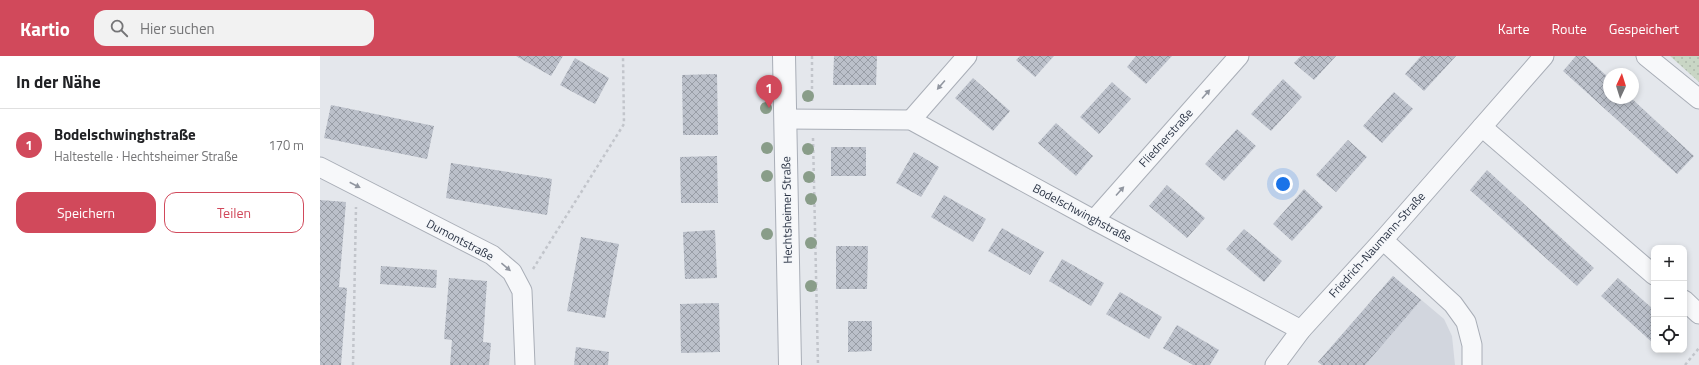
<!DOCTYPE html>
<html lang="de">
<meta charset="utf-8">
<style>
:root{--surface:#fff;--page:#f2f2f2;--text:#202124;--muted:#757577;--line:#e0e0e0;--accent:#d1495b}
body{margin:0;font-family:"Titillium Web",sans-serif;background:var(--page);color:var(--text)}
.controls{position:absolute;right:12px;bottom:12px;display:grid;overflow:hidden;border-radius:8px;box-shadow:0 2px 6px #0003}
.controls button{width:36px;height:36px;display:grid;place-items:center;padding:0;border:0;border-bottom:1px solid var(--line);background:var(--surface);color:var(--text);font:20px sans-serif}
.compass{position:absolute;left:1283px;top:12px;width:36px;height:36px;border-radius:50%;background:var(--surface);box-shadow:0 2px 6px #0003;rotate:4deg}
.you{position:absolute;left:963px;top:128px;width:14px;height:14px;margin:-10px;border:3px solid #fff;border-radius:50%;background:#1a73e8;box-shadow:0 0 0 6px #1a73e833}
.badge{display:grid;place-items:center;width:26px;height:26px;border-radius:50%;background:var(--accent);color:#fff;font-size:13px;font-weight:700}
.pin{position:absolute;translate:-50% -33px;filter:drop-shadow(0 1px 2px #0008)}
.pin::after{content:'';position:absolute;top:21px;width:14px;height:12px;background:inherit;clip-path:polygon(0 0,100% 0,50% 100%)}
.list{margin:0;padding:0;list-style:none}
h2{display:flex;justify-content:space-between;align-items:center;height:52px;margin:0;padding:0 16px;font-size:17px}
h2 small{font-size:13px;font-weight:400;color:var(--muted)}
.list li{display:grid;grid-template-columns:26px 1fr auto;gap:12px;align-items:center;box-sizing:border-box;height:72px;padding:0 16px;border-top:1px solid var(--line)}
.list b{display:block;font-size:15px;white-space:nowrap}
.list p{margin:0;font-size:13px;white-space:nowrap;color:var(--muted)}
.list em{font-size:13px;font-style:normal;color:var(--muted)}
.actions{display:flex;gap:8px;padding:12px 16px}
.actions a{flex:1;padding:9px 0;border:1px solid var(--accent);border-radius:12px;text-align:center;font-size:14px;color:var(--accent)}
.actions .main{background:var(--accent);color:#fff}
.icon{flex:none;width:22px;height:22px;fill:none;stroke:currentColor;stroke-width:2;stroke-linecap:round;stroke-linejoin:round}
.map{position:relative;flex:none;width:1379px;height:309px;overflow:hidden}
header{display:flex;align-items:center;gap:24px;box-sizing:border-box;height:56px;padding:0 20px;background:var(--accent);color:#fff}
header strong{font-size:19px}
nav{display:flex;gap:22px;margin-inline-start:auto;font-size:14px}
.search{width:280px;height:36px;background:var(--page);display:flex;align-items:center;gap:10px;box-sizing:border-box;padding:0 14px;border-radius:12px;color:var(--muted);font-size:15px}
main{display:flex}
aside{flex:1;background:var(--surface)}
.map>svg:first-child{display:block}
</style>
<header>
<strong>Kartio</strong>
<div class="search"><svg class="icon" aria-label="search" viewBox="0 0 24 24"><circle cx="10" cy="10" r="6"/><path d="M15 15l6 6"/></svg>Hier suchen</div>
<nav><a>Karte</a><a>Route</a><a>Gespeichert</a></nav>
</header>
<main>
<aside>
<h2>In der Nähe<small></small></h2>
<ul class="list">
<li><span class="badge">1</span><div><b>Bodelschwinghstraße</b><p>Haltestelle · Hechtsheimer Straße</p></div><em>170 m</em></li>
</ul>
<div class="actions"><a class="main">Speichern</a><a>Teilen</a></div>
</aside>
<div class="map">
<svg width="1379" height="309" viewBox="0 0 1379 309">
<defs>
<pattern id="grass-dots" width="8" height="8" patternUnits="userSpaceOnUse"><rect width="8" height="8" fill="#c9d6c5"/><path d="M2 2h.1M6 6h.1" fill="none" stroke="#adb8ab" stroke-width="1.8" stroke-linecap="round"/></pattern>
<pattern id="building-cross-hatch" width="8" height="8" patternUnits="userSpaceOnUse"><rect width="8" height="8" fill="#bbc0ca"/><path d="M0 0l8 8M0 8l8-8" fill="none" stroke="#989da6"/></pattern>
</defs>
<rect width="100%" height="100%" fill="#e4e7ec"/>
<path fill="#d2d6de" d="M1073 220 1124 263 1132 280 1135 309H1002L998 306Z"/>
<path fill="url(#grass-dots)" d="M1350 0H1379V26Z"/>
<g fill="url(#building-cross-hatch)">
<path d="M196 0H243L231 20Z"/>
<path d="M514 0H557L556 29H513Z"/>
<path d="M700 0H734L715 21 696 4Z"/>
<path d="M816 0H852L826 28 807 11Z"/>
<path d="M981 0H1016L994 24 974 7Z"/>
<path d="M1101 0H1136L1104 35 1085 18Z"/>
<path d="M1256 0H1265L1289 22V42H1311L1374 100 1357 118 1243 15Z"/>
<path d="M255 2 289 22 275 48 240 29Z"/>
<path d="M397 18 398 79H363L362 19Z"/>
<path d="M653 22 690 55 673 75 635 42Z"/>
<path d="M963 23 982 41 951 75 931 58Z"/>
<path d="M792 26 811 43 779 78 760 61Z"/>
<path d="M1074 36 1093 53 1062 87 1043 70Z"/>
<path d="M11 49 114 70 107 103 4 82Z"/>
<path d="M736 67 773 100 756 120 718 87Z"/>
<path d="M917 73 936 90 904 125 885 108Z"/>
<path d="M1028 84 1047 101 1016 136 996 119Z"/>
<rect x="511" y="91" width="35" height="29"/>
<path d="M594 96 619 111 601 141 576 127Z"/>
<path d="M397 100 398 147H361L360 101Z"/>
<path d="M131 107 232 123 227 159 126 142Z"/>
<path d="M1167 114 1274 212 1257 230 1150 134Z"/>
<path d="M847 129 885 162 867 182 829 150Z"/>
<path d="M984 133 1003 151 972 185 953 168Z"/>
<path d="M624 139 666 163 653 186 611 161Z"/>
<path d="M0 144 26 146 19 231 27 232 21 309H0Z"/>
<path d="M682 172 724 196 710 219 668 195Z"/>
<path d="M924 173 962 205 944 226 906 193Z"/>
<path d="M395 174 397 222 365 223 363 176Z"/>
<path d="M261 181 299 188 285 262 247 255Z"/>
<path d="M516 190H548L547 233H516Z"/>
<path d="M742 203 784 227 771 250 729 225Z"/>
<path d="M61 210 117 214 116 232 60 228Z"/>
<path d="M1073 220 1101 244 1045 309H1002L998 306Z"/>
<path d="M129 222 167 225 163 286 171 287 169 309H130L132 284 124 283Z"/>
<path d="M1298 222 1334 254V288L1281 240Z"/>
<path d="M800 236 842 261 829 283 786 258Z"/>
<path d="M399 247 400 296 361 297 360 248Z"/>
<path d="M528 265H552V295L528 296Z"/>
<path d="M857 269 899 294 890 309H873L843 292Z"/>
<path d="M256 291 289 296 288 309H254Z"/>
</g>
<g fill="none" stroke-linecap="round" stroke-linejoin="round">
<defs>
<g id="minor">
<path d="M1326 0 1379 43"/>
<path d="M465 63 591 64 774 164 981 274"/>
<path d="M591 64 647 0"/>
<path d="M1162 71 1334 219"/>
<path d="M0 111 172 199 192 216 202 235 205 309"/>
<path d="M774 164 919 0"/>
<path d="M1063 184 1133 248 1146 266 1152 289V309"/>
<path d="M1364 244 1379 258"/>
<path d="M955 309 981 274 1063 184 1224 0"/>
</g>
<path id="tertiary" d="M464 0 470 309"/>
</defs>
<use href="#minor" stroke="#a9aeb7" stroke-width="21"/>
<use href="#tertiary" stroke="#a9aeb7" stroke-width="24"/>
<g stroke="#c2c5cb" stroke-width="2.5" stroke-dasharray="3 3" stroke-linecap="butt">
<path d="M492 0V45"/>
<path d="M493 82 498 309"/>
<path d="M213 213 304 68 303 0"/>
<path d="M33 309 36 151"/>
<path d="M1365 309 1379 292"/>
</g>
<use href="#minor" stroke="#f7f8fa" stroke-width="19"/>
<use href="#tertiary" stroke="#f7f8fa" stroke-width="22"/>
</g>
<g fill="#899d89">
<circle cx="488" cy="40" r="6"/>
<circle cx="446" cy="52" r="6"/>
<circle cx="447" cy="92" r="6"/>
<circle cx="488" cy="93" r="6"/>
<circle cx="447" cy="120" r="6"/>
<circle cx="489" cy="121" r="6"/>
<circle cx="491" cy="143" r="6"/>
<circle cx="447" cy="178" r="6"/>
<circle cx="491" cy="187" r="6"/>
<circle cx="491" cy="230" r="6"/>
</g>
<defs><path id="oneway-solid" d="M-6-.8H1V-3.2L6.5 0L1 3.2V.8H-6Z"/></defs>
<g fill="#9196a0">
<use href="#oneway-solid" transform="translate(621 29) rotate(131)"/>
<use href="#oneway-solid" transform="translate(886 38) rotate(-48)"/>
<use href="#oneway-solid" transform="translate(35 129) rotate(27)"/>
<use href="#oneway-solid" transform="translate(800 135) rotate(-48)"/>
<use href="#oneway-solid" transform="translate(186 211) rotate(40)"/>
</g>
<g text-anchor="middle" stroke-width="3" stroke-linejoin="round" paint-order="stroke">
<g font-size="12" fill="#2b3445" stroke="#f4f6f9">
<text transform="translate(846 82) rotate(-48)" y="4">Fliednerstraße</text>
<text transform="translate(467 154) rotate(-91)" y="4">Hechtsheimer Straße</text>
<text transform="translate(762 157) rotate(28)" y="4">Bodelschwinghstraße</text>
<text transform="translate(140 184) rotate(28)" y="4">Dumontstraße</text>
<text transform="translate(1057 189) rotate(-48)" y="4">Friedrich-Naumann-Straße</text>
</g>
</g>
</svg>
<div class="controls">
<button>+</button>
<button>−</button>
<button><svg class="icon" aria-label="locate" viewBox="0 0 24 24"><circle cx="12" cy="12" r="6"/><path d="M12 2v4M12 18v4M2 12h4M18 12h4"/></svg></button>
</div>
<svg class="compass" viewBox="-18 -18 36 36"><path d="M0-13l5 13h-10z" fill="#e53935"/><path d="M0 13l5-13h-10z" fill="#757577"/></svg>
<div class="you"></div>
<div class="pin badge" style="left:449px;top:52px">1</div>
</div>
</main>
